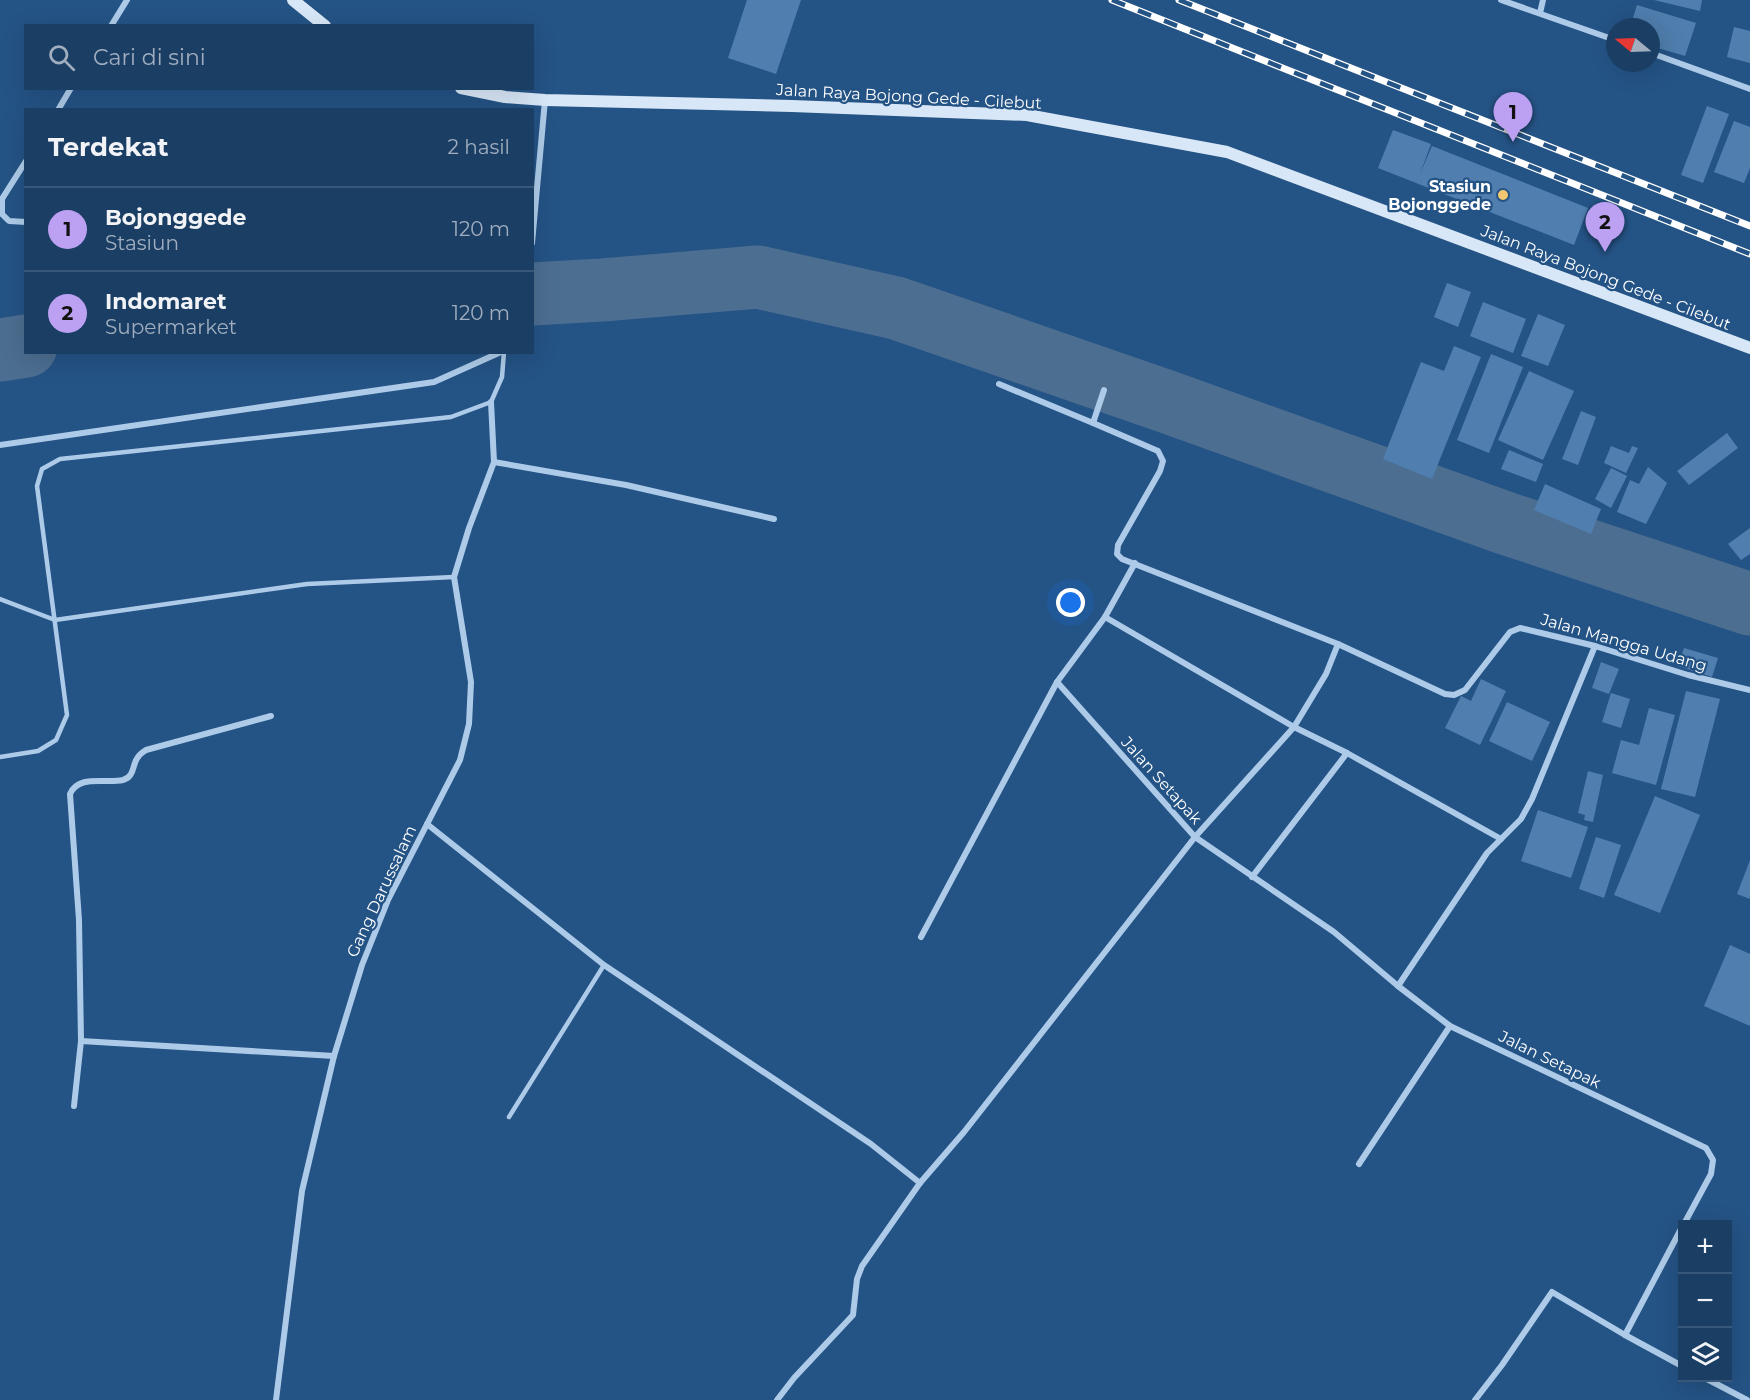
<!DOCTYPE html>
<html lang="id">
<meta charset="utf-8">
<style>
:root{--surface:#1b3e64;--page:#28496d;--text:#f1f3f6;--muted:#a0aebf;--line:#395778;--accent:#bca0f2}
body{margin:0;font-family:Montserrat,sans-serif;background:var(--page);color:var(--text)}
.controls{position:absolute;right:18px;bottom:18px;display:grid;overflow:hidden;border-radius:0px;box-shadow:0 6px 24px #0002}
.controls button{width:54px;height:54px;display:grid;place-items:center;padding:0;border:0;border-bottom:2px solid var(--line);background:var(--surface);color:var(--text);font:30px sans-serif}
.compass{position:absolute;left:1606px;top:18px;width:54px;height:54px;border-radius:50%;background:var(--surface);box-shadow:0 6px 24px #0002;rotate:289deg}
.you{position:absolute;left:1071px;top:603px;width:21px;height:21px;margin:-15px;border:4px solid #fff;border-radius:50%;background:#1a73e8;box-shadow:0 0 0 9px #1a73e833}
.badge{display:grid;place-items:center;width:39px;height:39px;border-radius:50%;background:var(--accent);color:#111;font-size:20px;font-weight:700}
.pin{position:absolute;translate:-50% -50px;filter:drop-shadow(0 2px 3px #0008)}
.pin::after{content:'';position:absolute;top:32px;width:21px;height:18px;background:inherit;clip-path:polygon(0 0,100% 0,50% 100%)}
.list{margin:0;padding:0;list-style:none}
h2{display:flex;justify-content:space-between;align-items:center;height:78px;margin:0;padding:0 24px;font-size:26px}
h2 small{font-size:20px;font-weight:400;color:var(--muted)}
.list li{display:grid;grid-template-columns:39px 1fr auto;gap:18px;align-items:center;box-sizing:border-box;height:84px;padding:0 24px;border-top:2px solid var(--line)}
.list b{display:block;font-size:22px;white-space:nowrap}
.list p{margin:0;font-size:20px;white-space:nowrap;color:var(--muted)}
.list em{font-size:20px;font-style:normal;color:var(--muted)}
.icon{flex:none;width:33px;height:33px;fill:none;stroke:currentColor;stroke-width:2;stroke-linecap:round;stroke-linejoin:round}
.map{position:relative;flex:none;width:1750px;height:1400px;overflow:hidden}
.search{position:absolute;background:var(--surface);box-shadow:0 6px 24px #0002;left:24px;top:24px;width:510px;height:66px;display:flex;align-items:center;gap:15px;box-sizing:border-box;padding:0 21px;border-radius:0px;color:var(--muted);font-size:22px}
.panel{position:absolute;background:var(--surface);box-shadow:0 6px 24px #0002;left:24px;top:108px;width:510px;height:246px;border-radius:0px}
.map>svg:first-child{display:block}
</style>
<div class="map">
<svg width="1750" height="1400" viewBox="0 0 1750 1400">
<rect width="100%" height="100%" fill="#245385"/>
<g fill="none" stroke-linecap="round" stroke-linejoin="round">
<g stroke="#4c6e91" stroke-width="63">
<path d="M532 294 602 290 758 277 896 308 1165 401 1505 523 1750 604"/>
<path d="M0 350 26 346"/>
</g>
</g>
<g fill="#507faf">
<path d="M747 0H801L776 74 728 58Z"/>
<path d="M1654 0H1702L1700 11Z"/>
<path d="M1637 5 1696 23 1685 56 1651 46V27H1623L1626 19 1632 21Z"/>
<path d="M1734 27 1750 31V63L1727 57Z"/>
<path d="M1707 106 1729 114 1703 183 1681 175Z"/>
<path d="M1734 121 1750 127V168L1744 183 1714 172Z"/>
<path d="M1393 130 1431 144 1420 174 1432 146 1588 208 1574 245 1378 168Z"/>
<path d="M1447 283 1471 292 1458 327 1434 317Z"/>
<path d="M1483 302 1526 319 1513 353 1470 336Z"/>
<path d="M1538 314 1565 325 1548 366 1521 356Z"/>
<path d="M1454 346 1481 357 1432 479 1383 459 1421 362 1444 371Z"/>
<path d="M1491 354 1523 367 1489 453 1457 440Z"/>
<path d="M1529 371 1574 391 1543 460 1498 440Z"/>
<path d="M1581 411 1596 417 1578 465 1562 459Z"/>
<path d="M1727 433 1738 448 1689 485 1677 471Z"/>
<path d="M1611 446 1629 453 1632 446 1638 448 1626 473 1604 463Z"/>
<path d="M1509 450 1543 464 1536 482 1501 469Z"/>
<path d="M1648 467 1667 483 1646 524 1617 512 1630 480 1639 484Z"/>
<path d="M1611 468 1627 476 1611 508 1595 499Z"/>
<path d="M1545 484 1601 509 1591 534 1534 510Z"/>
<path d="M1750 528V554L1741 560 1728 544Z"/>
<path d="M1684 648 1718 658 1712 677 1678 666Z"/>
<path d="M1601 662 1619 669 1609 694 1592 688Z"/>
<path d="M1481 679 1506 691 1480 745 1445 728 1461 696 1471 701Z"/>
<path d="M1686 691 1720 699 1695 797 1661 789Z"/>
<path d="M1611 693 1630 699 1621 728 1602 722Z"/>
<path d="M1507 702 1550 722 1532 761 1489 741Z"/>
<path d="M1649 708 1675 715 1656 785 1612 773 1621 740 1639 745Z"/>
<path d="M1588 771 1603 775 1593 822 1584 820 1585 815 1578 813Z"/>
<path d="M1655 796 1700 815 1660 913 1614 895Z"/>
<path d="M1538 810 1588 827 1571 878 1521 861Z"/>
<path d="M1596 837 1621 845 1604 898 1579 889Z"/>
<path d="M1750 860V899L1737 894Z"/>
<path d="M1730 945 1750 954V1026L1704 1006Z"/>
</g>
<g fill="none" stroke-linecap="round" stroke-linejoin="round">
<g stroke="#adcbe8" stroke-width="4.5">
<path d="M0 599 55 620 307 584 454 577"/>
<path d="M0 757 38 751 56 740 67 715 37 486 42 469 60 459 451 417 491 402 502 377 504 352"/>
<path d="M509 1117 604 965"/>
</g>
<g stroke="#adcbe8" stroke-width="6">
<path d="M1501 0 1615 40"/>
<path d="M1540 13 1543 0"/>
<path d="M111 26 127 0"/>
<path d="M1651 53 1750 89"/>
<path d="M58 110 71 88"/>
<path d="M26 161 2 199V214L9 221 26 222"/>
<path d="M532 243 545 100"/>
<path d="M999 384 1093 423 1104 390"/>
<path d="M1093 423 1158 451 1163 461 1160 471 1118 545 1117 554 1122 559 1338 644"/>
<path d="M0 445 434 382 501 352"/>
<path d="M494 462 626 485 774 519"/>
<path d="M1105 617 1135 563"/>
<path d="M271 716 146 750C143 752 140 754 138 757 132 764 135 777 123 780 105 784 79 774 70 794L79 920 81 1041 334 1056"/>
<path d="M427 824 604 965 871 1144 920 1183 964 1132 1195 837 1294 727 1326 674 1338 644 1445 694 1454 695 1465 690 1510 632 1520 628 1595 646 1688 675 1750 690"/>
<path d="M1501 839 1347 753 1294 727 1105 617 1057 682 1195 837 1334 932 1398 986 1450 1026 1706 1148 1713 1160 1711 1174 1684 1224"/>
<path d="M1252 877 1347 753"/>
<path d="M921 937 1057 682"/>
<path d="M1398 986 1487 853 1521 819 1532 799 1595 646"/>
<path d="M74 1106 81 1041"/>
<path d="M1359 1164 1450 1026"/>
<path d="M1682 1227 1625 1335 1682 1366"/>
<path d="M1705 1378 1747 1400"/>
<path d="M276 1400 302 1191 334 1056 362 965 388 900 460 760 469 724 471 682 454 577 469 528 494 462 491 402"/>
<path d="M777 1400 794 1378 853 1315 857 1279 862 1266 920 1183"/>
<path d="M1475 1400 1502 1365 1552 1292 1625 1335"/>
</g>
<g stroke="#d8e7f7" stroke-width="12">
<path d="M293 0 325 26"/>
<path d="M461 88 505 97 545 100 792 106 1027 115 1227 152 1750 348"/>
</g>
<defs>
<g id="rail">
<path d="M1112 0 1750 254"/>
<path d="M1179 0 1750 226"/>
</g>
</defs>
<use href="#rail" stroke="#fff" stroke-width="7"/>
<use href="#rail" stroke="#245385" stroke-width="4.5" stroke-dasharray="14" stroke-linecap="butt"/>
</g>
<circle fill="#f3c770" stroke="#245385" stroke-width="2" cx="1503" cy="195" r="6"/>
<g text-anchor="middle" stroke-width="4.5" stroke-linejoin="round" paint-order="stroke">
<g font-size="16" fill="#fff" stroke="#245385">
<text transform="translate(909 96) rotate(3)" y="6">Jalan Raya Bojong Gede - Cilebut</text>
<text transform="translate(1606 277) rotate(21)" y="6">Jalan Raya Bojong Gede - Cilebut</text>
<text transform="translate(1624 642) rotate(16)" y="6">Jalan Mangga Udang</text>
<text transform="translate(1162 780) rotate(48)" y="6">Jalan Setapak</text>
<text transform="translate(381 891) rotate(-65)" y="6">Gang Darussalam</text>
<text transform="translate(1550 1059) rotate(26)" y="6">Jalan Setapak</text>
</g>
<g font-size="16" font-weight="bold" fill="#fff" stroke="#245385" text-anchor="end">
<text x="1491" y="192">Stasiun<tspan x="1491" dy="18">Bojonggede</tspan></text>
</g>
</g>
</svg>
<div class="controls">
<button>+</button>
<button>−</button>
<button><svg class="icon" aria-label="layers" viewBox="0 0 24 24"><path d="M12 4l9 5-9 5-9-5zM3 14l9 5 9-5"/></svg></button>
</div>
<svg class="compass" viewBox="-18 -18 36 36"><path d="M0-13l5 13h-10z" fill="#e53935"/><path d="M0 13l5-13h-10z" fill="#a0aebf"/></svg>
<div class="you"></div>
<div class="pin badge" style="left:1513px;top:142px">1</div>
<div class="pin badge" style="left:1605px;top:252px">2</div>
<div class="search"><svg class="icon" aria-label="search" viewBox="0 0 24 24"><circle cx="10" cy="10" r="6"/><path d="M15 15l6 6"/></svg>Cari di sini</div>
<section class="panel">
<h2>Terdekat<small>2 hasil</small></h2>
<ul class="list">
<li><span class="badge">1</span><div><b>Bojonggede</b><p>Stasiun</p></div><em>120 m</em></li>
<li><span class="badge">2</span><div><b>Indomaret</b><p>Supermarket</p></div><em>120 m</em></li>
</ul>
</section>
</div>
